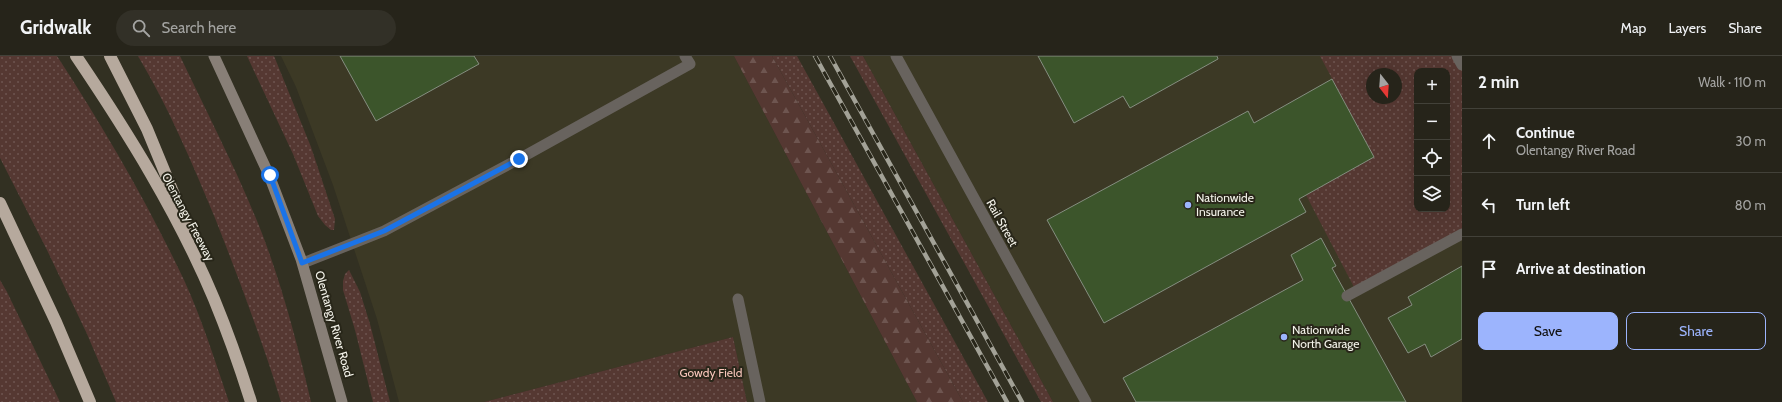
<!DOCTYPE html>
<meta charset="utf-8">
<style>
:root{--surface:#26241a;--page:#323027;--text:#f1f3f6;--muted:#a4a4a2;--line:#424139;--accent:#9cb4fd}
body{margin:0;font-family:Cabin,sans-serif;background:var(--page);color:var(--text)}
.controls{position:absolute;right:12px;top:12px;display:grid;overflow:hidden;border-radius:8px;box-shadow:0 4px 16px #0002}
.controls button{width:36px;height:36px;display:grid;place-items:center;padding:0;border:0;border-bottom:1px solid var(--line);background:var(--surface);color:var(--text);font:20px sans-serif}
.compass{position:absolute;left:1366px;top:12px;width:36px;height:36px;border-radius:50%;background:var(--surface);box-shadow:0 4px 16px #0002;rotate:163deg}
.stop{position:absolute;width:12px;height:12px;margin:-9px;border:3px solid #1a73e8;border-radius:50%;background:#fff}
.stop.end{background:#1a73e8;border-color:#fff;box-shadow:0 1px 4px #0008}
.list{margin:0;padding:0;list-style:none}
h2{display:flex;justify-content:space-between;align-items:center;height:52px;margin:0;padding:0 16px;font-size:17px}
h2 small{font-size:13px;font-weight:400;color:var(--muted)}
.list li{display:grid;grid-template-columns:26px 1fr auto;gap:12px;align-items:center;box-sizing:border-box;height:64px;padding:0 16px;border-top:1px solid var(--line)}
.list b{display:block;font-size:15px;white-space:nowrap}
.list p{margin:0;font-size:13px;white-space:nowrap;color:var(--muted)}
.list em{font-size:13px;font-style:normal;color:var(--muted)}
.actions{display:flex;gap:8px;padding:12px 16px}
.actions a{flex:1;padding:9px 0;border:1px solid var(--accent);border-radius:8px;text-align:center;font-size:14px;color:var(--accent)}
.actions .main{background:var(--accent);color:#111}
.icon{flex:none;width:22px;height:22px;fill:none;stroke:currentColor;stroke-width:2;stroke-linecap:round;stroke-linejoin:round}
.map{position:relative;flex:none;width:1462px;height:346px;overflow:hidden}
header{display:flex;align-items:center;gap:24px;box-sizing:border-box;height:56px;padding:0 20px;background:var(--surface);border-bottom:1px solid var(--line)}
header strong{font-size:19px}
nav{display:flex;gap:22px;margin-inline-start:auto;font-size:14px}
.search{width:280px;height:36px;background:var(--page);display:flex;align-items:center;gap:10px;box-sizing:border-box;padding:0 14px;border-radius:22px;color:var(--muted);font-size:15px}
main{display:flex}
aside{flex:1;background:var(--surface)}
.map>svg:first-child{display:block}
</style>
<header>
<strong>Gridwalk</strong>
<div class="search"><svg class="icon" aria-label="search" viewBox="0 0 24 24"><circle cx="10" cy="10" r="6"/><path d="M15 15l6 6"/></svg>Search here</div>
<nav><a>Map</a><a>Layers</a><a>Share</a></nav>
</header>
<main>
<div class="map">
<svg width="1462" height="346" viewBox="0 0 1462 346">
<defs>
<pattern id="grass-dots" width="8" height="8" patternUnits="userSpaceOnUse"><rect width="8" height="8" fill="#553832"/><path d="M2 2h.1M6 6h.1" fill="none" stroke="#6e5550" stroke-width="1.8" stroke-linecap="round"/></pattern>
<pattern id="forest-firs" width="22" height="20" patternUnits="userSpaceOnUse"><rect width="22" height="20" fill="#553832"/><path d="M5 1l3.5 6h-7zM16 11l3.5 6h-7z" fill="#6e5550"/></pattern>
</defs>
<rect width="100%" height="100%" fill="#323022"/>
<g fill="#3c3925" fill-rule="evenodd">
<path d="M281 0H734L917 346H747L733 281 484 346H399L377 263 333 129 296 31Z"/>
<path d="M863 0H1462V346H1053ZM1417 15H1447V153H1417ZM1372 18H1396V42H1372Z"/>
</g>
<g fill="url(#grass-dots)" fill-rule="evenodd">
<path d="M0 0H57C104 72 147 146 184 224 202 263 215 305 229 346H116L87 278 47 194 0 102Z"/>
<path d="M138 0H180C208 59 239 118 263 180 283 233 298 290 311 346H281C262 284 239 223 215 162 192 107 169 52 138 0Z"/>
<path d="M247 0H274L311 91 335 163 334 174H331L325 169 318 160 293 98Z"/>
<path d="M772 0H797L988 346H963Z"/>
<path d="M850 0H863L1053 346H1041Z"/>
<path d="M1320 0H1462V178L1356 235 1306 139 1374 101ZM1417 15H1447V153H1417ZM1372 18H1396V42H1372Z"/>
<path d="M349 214 360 236 370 268 390 346H373L355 274 343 234V225L345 218Z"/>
<path d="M0 224 7 236 60 346H0Z"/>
<path d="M733 281 747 346H484Z"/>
</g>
<path fill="url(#forest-firs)" d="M734 0H772L963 346H917Z"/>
<g fill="#3c552b" stroke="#858e80">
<path d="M340 0H474L479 8 376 65Z"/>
<path d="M1038 0H1217L1218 3 1130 52 1123 40 1074 67Z"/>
<path d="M1332 23 1374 101 1299 143 1306 156 1104 267 1047 164 1248 55 1254 67Z"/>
<path d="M1321 182 1336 210 1332 212 1406 346H1136L1123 322 1303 224 1291 199Z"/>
<path d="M1462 210V283L1431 301 1425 288 1408 297 1388 262 1412 249 1408 241Z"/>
</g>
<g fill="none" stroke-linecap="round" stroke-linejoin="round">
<g stroke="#68635e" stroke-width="11">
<path d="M303 207 384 175 519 103 690 8 685 0"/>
<path d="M1347 240 1462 178"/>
<path d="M738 243 760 346"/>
</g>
<path stroke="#68635e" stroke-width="11" d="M896 0 1086 346"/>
<path stroke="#68635e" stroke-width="11" d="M1457 0 1462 9"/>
<path stroke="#887f77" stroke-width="11" d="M214 0 269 119 301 203 342 346"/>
<g stroke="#b6a99d" stroke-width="12">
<path d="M76 0C128 77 178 157 214 243 228 277 240 311 251 346"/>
<path d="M110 0 147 73 187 170"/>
<path d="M0 147 56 266 90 346"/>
</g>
<defs>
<g id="rail">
<path d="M815 0 1007 346"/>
<path d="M830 0 1022 346"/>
</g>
</defs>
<use href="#rail" stroke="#a3a297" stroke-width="4.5"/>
<use href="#rail" stroke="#282619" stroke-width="3" stroke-dasharray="9" stroke-linecap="butt"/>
</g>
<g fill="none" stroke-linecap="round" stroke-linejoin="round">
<path stroke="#1a73e8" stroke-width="5" d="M270 119 302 207 384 175 519 103"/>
</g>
<g fill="#9cb4fd" stroke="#282619" stroke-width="1.5">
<circle cx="1188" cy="149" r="4"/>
<circle cx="1284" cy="281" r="4"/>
</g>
<g text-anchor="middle" stroke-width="4" stroke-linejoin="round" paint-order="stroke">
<g font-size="12" fill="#f5f4eb" stroke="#282619" text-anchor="start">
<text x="1196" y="146">Nationwide<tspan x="1196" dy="14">Insurance</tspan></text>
<text x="1292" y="278">Nationwide<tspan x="1292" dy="14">North Garage</tspan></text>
</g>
<g font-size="12" fill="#f5f4eb" stroke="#282619">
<text transform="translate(188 161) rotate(62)" y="4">Olentangy Freeway</text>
<text transform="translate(1002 167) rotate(61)" y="4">Rail Street</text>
<text transform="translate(334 268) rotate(74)" y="4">Olentangy River Road</text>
</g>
<g font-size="12" fill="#f9c6bb" stroke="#282619">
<text x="711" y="321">Gowdy Field</text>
</g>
</g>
</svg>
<div class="controls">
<button>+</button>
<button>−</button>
<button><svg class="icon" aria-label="locate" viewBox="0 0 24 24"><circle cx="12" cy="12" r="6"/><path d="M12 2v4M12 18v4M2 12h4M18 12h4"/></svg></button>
<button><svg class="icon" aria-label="layers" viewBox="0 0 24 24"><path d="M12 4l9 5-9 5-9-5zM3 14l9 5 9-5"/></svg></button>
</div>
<svg class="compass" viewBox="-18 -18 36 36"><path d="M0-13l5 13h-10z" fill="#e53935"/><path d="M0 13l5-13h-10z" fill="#a4a4a2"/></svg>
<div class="stop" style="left:270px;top:119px"></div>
<div class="stop end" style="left:519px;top:103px"></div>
</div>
<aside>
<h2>2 min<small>Walk · 110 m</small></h2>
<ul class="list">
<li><svg class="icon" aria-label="ahead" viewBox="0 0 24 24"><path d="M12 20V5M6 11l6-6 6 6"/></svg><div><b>Continue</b><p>Olentangy River Road</p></div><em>30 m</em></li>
<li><svg class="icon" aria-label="left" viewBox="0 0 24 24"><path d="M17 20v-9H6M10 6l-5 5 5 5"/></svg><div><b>Turn left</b></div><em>80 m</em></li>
<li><svg class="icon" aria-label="arrive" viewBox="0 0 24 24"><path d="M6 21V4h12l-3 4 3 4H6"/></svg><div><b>Arrive at destination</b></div></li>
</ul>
<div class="actions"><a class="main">Save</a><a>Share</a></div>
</aside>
</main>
